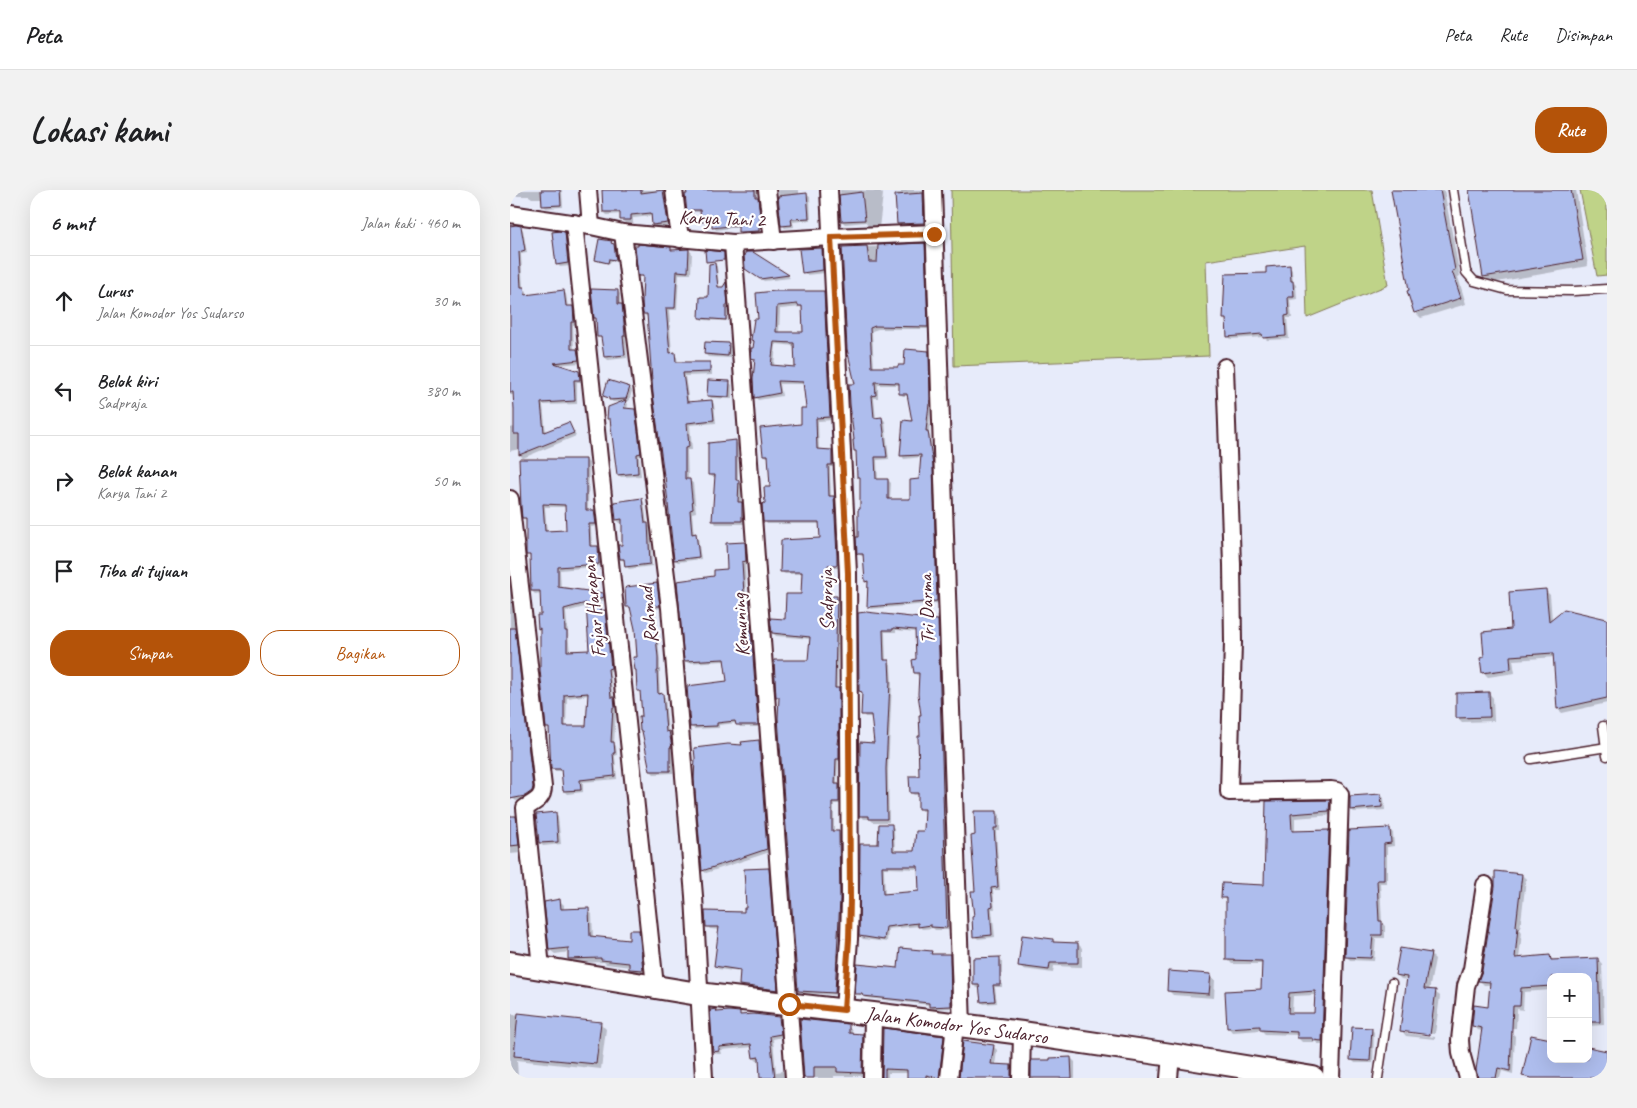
<!DOCTYPE html>
<html lang="id">
<meta charset="utf-8">
<style>
:root{--surface:#fff;--page:#f2f2f2;--text:#202124;--muted:#757577;--line:#e0e0e0;--accent:#b45309}
body{margin:0;font-family:Caveat,sans-serif;background:var(--page);color:var(--text)}
.controls{position:absolute;right:15px;bottom:15px;display:grid;overflow:hidden;border-radius:10px;box-shadow:0 5px 20px #0002}
.controls button{width:45px;height:45px;display:grid;place-items:center;padding:0;border:0;border-bottom:1px solid var(--line);background:var(--surface);color:var(--text);font:25px sans-serif}
.stop{position:absolute;width:15px;height:15px;margin:-11px;border:4px solid #b45309;border-radius:50%;background:#fff}
.stop.end{background:#b45309;border-color:#fff;box-shadow:0 1px 5px #0008}
.list{margin:0;padding:0;list-style:none}
h2{display:flex;justify-content:space-between;align-items:center;height:65px;margin:0;padding:0 20px;font-size:21px}
h2 small{font-size:16px;font-weight:400;color:var(--muted)}
.list li{display:grid;grid-template-columns:32px 1fr auto;gap:15px;align-items:center;box-sizing:border-box;height:90px;padding:0 20px;border-top:1px solid var(--line)}
.list b{display:block;font-size:19px;white-space:nowrap}
.list p{margin:0;font-size:16px;white-space:nowrap;color:var(--muted)}
.list em{font-size:16px;font-style:normal;color:var(--muted)}
.actions{display:flex;gap:10px;padding:15px 20px}
.actions a{flex:1;padding:11px 0;border:1px solid var(--accent);border-radius:20px;text-align:center;font-size:18px;color:var(--accent)}
.actions .main{background:var(--accent);color:#fff}
.icon{flex:none;width:28px;height:28px;fill:none;stroke:currentColor;stroke-width:2;stroke-linecap:round;stroke-linejoin:round}
.map{position:relative;flex:none;width:1097px;height:888px;overflow:hidden;border-radius:20px}
header{display:flex;align-items:center;gap:30px;box-sizing:border-box;height:70px;padding:0 25px;background:var(--surface);border-bottom:1px solid var(--line)}
header strong{font-size:24px}
nav{display:flex;gap:28px;margin-inline-start:auto;font-size:18px}
.intro{display:flex;align-items:center;justify-content:space-between;box-sizing:border-box;height:120px;padding:0 30px}
h1{margin:0;font-size:35px}
.button{padding:12px 22px;border-radius:20px;background:var(--accent);color:#fff;font-size:18px;font-weight:700}
main{display:flex;gap:30px;padding:0 30px}
aside{flex:1;background:var(--surface);border-radius:20px;box-shadow:0 5px 20px #0002}
.map>svg:first-child{display:block}
</style>
<header>
<strong>Peta</strong>
<nav><a>Peta</a><a>Rute</a><a>Disimpan</a></nav>
</header>
<div class="intro"><h1>Lokasi kami</h1><a class="button">Rute</a></div>
<main>
<aside>
<h2>6 mnt<small>Jalan kaki · 460 m</small></h2>
<ul class="list">
<li><svg class="icon" aria-label="ahead" viewBox="0 0 24 24"><path d="M12 20V5M6 11l6-6 6 6"/></svg><div><b>Lurus</b><p>Jalan Komodor Yos Sudarso</p></div><em>30 m</em></li>
<li><svg class="icon" aria-label="left" viewBox="0 0 24 24"><path d="M17 20v-9H6M10 6l-5 5 5 5"/></svg><div><b>Belok kiri</b><p>Sadpraja</p></div><em>380 m</em></li>
<li><svg class="icon" aria-label="right" viewBox="0 0 24 24"><path d="M7 20v-9h11M14 6l5 5-5 5"/></svg><div><b>Belok kanan</b><p>Karya Tani 2</p></div><em>50 m</em></li>
<li><svg class="icon" aria-label="arrive" viewBox="0 0 24 24"><path d="M6 21V4h12l-3 4 3 4H6"/></svg><div><b>Tiba di tujuan</b></div></li>
</ul>
<div class="actions"><a class="main">Simpan</a><a>Bagikan</a></div>
</aside>
<div class="map">
<svg width="1097" height="888" viewBox="0 0 1097 888">
<rect width="100%" height="100%" fill="#e7ebfa"/>
<filter id="ink" filterUnits="userSpaceOnUse"><feTurbulence type="fractalNoise" baseFrequency=".02" numOctaves="2"/><feDisplacementMap in="SourceGraphic" scale="10" xChannelSelector="R" yChannelSelector="G"/><feConvolveMatrix kernelMatrix="1 2 1 2 8 2 1 2 1" color-interpolation-filters="sRGB"/></filter>
<g filter="url(#ink)">
<g fill="#bfd388" stroke="#84795a">
<path d="M441 0H862L878 95 797 128 795 56 696 71 699 166 444 176Z"/>
<path d="M1070 0H1097V85L1087 86Z"/>
</g>
<g fill="#0003" fill-rule="evenodd">
<path d="M0 0H52L53 17 36 18 33 15V8H22L19 6H0Z"/>
<path d="M93 0H156L155 8 157 10 161 36 147 38 144 35 143 26 123 28V33H115L112 30V24L97 25 94 22Z"/>
<path d="M178 0H247V8L250 11 253 39 251 40V44L232 45 229 42V37L206 40 204 37 203 33 195 34 193 31 191 22H183L182 35 179 33Z"/>
<path d="M268 0H289V5H297L300 7 301 30 283 32 284 37 275 38 272 35Z"/>
<path d="M330 0 370 1 373 4 369 38H359L356 32 335 34 332 31Z"/>
<path d="M391 0H416V36L391 37 389 34 386 3H391Z"/>
<path d="M882 0H934L950 86 948 87 956 114 911 128 905 122Z"/>
<path d="M960 0H1066L1078 76 981 93 974 86Z"/>
<path d="M10 37 13 40 17 63 11 64 13 98 17 101V106L53 101 56 104 58 117H62L65 120 67 134 63 135 64 160H67L70 163 71 173 47 175 69 182 72 185V192H67V214L33 215 36 243 59 234 66 246 13 268 10 265V259L0 261V238L5 237 4 205H0V38Z"/>
<path d="M54 44 57 46 60 76 50 77 47 74Z"/>
<path d="M101 52 106 57 108 72 101 71 100 74 89 72 86 70Z"/>
<path d="M414 55 417 58 420 139H368L362 141 364 178H390L418 162 421 165 423 217H421L419 244 420 246 425 280 430 413 361 419 358 417 359 394 356 391 354 367 348 364 351 321V289L349 286 347 263 345 260 346 195 333 58ZM368 195H390V204L393 206H398L404 232 392 266 394 269 412 267 410 291 401 310H380L381 293 378 290H368L367 270 379 269 375 231 372 228 366 229 364 208H368Z"/>
<path d="M161 59 164 61 179 60 182 63 181 84H169L167 120H159L162 164 167 167 168 174 199 173 202 176V185L175 186 179 213 202 211 204 214 206 233 180 235 182 260H177L178 290 183 293 186 322 182 323 184 345 188 348 191 369 168 372 165 370 137 127 134 124 135 88 130 85Z"/>
<path d="M311 59 314 62 315 83 296 85 294 82Z"/>
<path d="M213 63 215 71H197Z"/>
<path d="M243 63 278 86 280 88 254 91 239 81Z"/>
<path d="M205 75 207 76 209 98H213L216 94 217 95 219 116 217 131 192 130 191 128 199 109Z"/>
<path d="M779 77 782 80 783 92 786 95 787 109 780 110 782 128H777L779 149 757 150 754 147 721 149 718 146 717 131 715 129Z"/>
<path d="M108 101 110 104V115L114 118 117 168 98 170 95 167 93 149 88 146 87 129 85 127Z"/>
<path d="M313 102 316 105 323 230 308 231 309 261H321L324 264V277H320L321 307 327 310 329 369V378H320L319 407H326L329 410 327 499 331 502V543L330 556 331 558V571H328L327 595 332 598V614H324V642H328L331 645 332 712 328 805 292 803 289 800 270 509 267 507 300 471 301 449 266 446 263 443 276 430 292 405 293 384H275L272 382 311 349 310 334H257L255 331 256 315 261 298 259 267H257L254 265 293 235 297 219 295 194H270L272 206 248 210 246 208V171L243 168 245 152 243 150 249 130 247 104ZM291 117 293 118 294 144 269 143 270 119ZM266 154 285 156 286 179 264 176Z"/>
<path d="M196 153 219 155 222 157 221 168 198 167 195 164Z"/>
<path d="M219 192 222 195V209L201 208 198 205Z"/>
<path d="M120 198 122 201 119 211 116 212 118 214 117 219 124 220 127 223 133 266H129L131 286 111 287 108 284 102 232 99 228 114 212H103L94 205Z"/>
<path d="M225 251 228 254V291L231 294V313L234 316V334H206L204 331 206 287H202L200 284Z"/>
<path d="M76 270 79 273 78 321H84L87 324 88 336 81 337 82 358 88 357 91 360 92 376 50 380 51 399 93 404 96 407V410L89 412 92 422H95L98 425 103 481H100L103 508 107 511 108 519H106L104 554 106 556 107 565 105 566 107 589 73 592V602L57 604 54 601 52 581H45L42 578 40 540 37 537 31 440 29 438 32 426 31 403 25 404 22 401 21 368 18 364 17 331 13 327ZM35 317H56L58 341 37 342ZM78 416 80 461 60 463 56 422ZM79 505 77 537H56L57 508Z"/>
<path d="M131 309 134 312 137 334 141 337 142 376 119 379 116 376V372L111 369 113 356 114 332 110 333 107 330Z"/>
<path d="M234 353 237 356 238 374H235L237 422 243 443 250 537H230L227 533 209 535V538L184 539 181 536 219 493 215 471 178 473 176 471 205 387 219 381Z"/>
<path d="M0 385 5 434 7 436 25 601 19 608 6 611 0 605Z"/>
<path d="M146 394 149 397 152 418 145 419 150 471V483H149L150 505 155 507 158 543 161 546 164 558 163 583 144 584 141 581 134 543 131 540 134 527 131 503 129 501 126 439 122 420 118 417Z"/>
<path d="M1036 401 1040 405 1042 430 1097 431V513L1052 523 1048 519 1045 467 1003 470 1005 483 978 487 973 482 975 468 1003 440Z"/>
<path d="M350 425 427 431 430 434 440 740H425L423 738 412 739 409 736 378 739 377 752 353 749 350 746 369 655 381 635 384 638 385 662H405L416 643V621H412L409 618V605H404L401 603 410 587 412 527 410 485 408 486 405 483 407 470 406 442 386 440V442H375L376 471 381 474 382 494 378 582 379 632H363L360 629H354L351 626 366 554 363 527H355L353 524 354 504 350 501ZM374 678 409 679 410 702 375 705Z"/>
<path d="M979 503 983 508 984 531 952 532 947 527Z"/>
<path d="M249 551 252 554 260 662 196 683 193 681 234 556Z"/>
<path d="M871 605 874 608 875 620 844 622 841 619Z"/>
<path d="M819 611 824 616 823 625 785 628V642L818 641 823 646 816 854H808L806 852H792L788 848V845L755 844 751 840 722 842 718 837 753 800V774H722L717 769V712L713 707 755 696 758 612ZM806 805 805 824H782L783 806Z"/>
<path d="M487 622 490 625V641H486L490 700H483L485 719H482L485 747 468 749 465 746 466 647Z"/>
<path d="M45 624 48 627 51 654 33 656 30 653Z"/>
<path d="M5 627 10 632 11 663 0 664V628Z"/>
<path d="M880 640 883 643 884 656 877 657V693H870L872 733 875 736V748H866L864 771 840 770 836 766 840 641Z"/>
<path d="M258 679 261 682 270 802 233 798 230 795 231 782 208 779 205 776 210 740 200 739 197 736 235 723Z"/>
<path d="M986 683 1012 685 1016 689 1010 740 1012 742 1009 769 1040 767 1044 771 1088 769 1092 774 1094 835 1078 836V787H1041V800L1014 802 1013 820 1007 819 1006 838 992 839 1001 842 1005 846 1003 884 992 881 990 888H968L973 841 967 840 963 836 980 818 981 795H974L970 791 973 781 986 697Z"/>
<path d="M50 711 54 715V720H78L82 724 83 747 120 751 129 742 133 746 136 784 125 783 121 777 96 774 94 772 64 773 60 769 59 762 45 764 40 760Z"/>
<path d="M543 750 546 754H568L572 758V777L544 776 543 783 513 779 509 775Z"/>
<path d="M421 762 424 765 439 766 442 768 444 818 423 819 420 815 357 808 346 803Z"/>
<path d="M920 764 925 769 919 801 925 802 930 806 925 844 895 841V843L925 847V849L896 846 892 841 897 790 891 789 886 784Z"/>
<path d="M489 769 492 771V797H485L487 813 474 814 472 812 471 797 467 798 464 795Z"/>
<path d="M700 785 705 790 704 808 663 805 658 800Z"/>
<path d="M0 820 1 824 90 833 96 839 91 879 7 870 8 888H0Z"/>
<path d="M206 821 209 823H229L232 826 269 828 272 831 273 847 263 849 266 882 273 881 276 885V888H251L250 871H247L244 868 243 857 211 860 212 864H207L204 861Z"/>
<path d="M291 830 338 836 342 840V845H352L356 850V886H324V888H295Z"/>
<path d="M861 839 864 842 863 873H845L842 870Z"/>
<path d="M374 840 433 847 437 852 433 888H398V883H378V888H373Z"/>
<path d="M483 856 487 860 485 876 501 877 505 881V888H450Z"/>
<path d="M561 868 565 872V888H521Z"/>
</g>
<g fill="#aebded" stroke="#4a1f2b" fill-rule="evenodd">
<path d="M31 0H50L51 15 32 16Z"/>
<path d="M92 0H131V3L153 0 158 33 142 35 141 23 121 25V30H110V22H93Z"/>
<path d="M176 0H245V7H248L251 37H249V41L231 42H228V35L202 38V31L191 32 190 20H181L180 33H178L175 4H177Z"/>
<path d="M881 0H930L945 80 942 81 951 108 904 123 897 101 899 100Z"/>
<path d="M959 0H1061L1073 70 973 87Z"/>
<path d="M352 2 355 30 331 31 329 5Z"/>
<path d="M297 3 299 28 281 29 282 35 271 36 268 6Z"/>
<path d="M413 3 414 33 387 34 385 5Z"/>
<path d="M6 35 11 36 15 60 9 62 11 97H14L15 105 54 100 56 116H63L64 132H61V159H67L69 170 44 173 69 181 70 190H64L65 211 31 213 34 242 59 232 64 243 9 265V244H4V219L3 202H0V36Z"/>
<path d="M50 41 55 42 58 73 46 75 42 42Z"/>
<path d="M89 49 102 51 101 53 104 54 106 70 99 69 98 73 85 70Z"/>
<path d="M415 53 418 137 365 136 360 138 362 177H388V175H394L395 159 419 161 420 214H419L416 241H418L423 276 427 411 357 417 358 391 355 392 353 364H347L346 347H348V320L350 319V287H347L346 261H344L343 250H344L340 214 339 194H345L337 159 332 57 357 56 359 72H367L368 55ZM365 192 389 193V204H397L402 231 393 230 390 266 411 265 409 289 400 290V309H378V289H366L365 267H377L372 227 364 228 362 206 366 205Z"/>
<path d="M128 54 161 57V60L179 59 178 82 167 81 165 118H156L160 163 165 162 166 172H200V182L173 183 177 212 202 210 204 230 177 233 179 257 175 258V289H180L183 319 180 320 182 344 186 343 189 367 164 370 155 286H154L143 204 137 124H133L132 111 133 86H128L125 56H128Z"/>
<path d="M312 58 313 80 292 83 289 59Z"/>
<path d="M195 60 214 62V70L196 72Z"/>
<path d="M236 62H243L279 85 250 89 235 79 234 65Z"/>
<path d="M205 73 208 97H213L216 92 218 115H216V130L189 128 190 107H198L199 74Z"/>
<path d="M780 75 781 91H783L784 107H778L779 125 775 126 776 146 753 148 752 144 717 147 716 129H713L715 84 756 83V77Z"/>
<path d="M81 99 108 100V114H112L114 133 115 146H113L115 165 94 167 91 147H87L86 128H84Z"/>
<path d="M265 101H314L320 227 306 228 307 259 322 260V275H318L319 306H324L327 366V375H318L317 406H327L325 498H329V539L327 554H329V569H326L325 594H329V612H322V641H329L330 709 325 803 288 801 268 528 269 507H266L264 470H298L300 447 262 443 260 428 275 429 276 404H291L292 382H270L271 350 310 348 309 332H253L252 314 255 313 254 297H260L258 265H253L250 238 291 234V218H296L293 192 268 191 270 203 244 208 243 189 245 169 241 168V158H243L244 151 241 150 244 129H248L246 103ZM288 114V116H292L293 142H266L267 116ZM264 152 284 153 285 177 261 175Z"/>
<path d="M195 152 219 153 218 166 194 164Z"/>
<path d="M98 190 120 197 116 209 99 210V208L93 206Z"/>
<path d="M198 190 220 191 219 207 197 206Z"/>
<path d="M116 210 114 218 125 219 131 263 127 264 128 283 107 285 100 229H97L98 217Z"/>
<path d="M226 250V290H229L228 312H232V331H202L205 285H198V253Z"/>
<path d="M9 269H76V320H84L86 334H79L80 356H88L89 374 48 377V397L93 403 94 407 87 409 90 421 95 420 101 478 98 479 101 507H104L105 517H103L101 552H104L105 563H103L105 586 70 590 71 600 53 601 51 579H41L39 538H36L30 480V438L28 439 27 425H31L30 401H21L20 365H16V328H12L11 316ZM33 314 55 315 56 340 35 341ZM76 413 79 460 57 461V441H55L54 419ZM78 503 76 536H54V505Z"/>
<path d="M132 308 135 333H138L140 374 115 377 114 369H110L108 355H112V329L106 330 104 312Z"/>
<path d="M235 352 236 371 232 372 235 419H236L241 439 248 535H226L225 531 207 533V536L180 537 177 496 217 491 214 469 174 471 167 391 204 386V380L217 379 216 353Z"/>
<path d="M147 393 150 416H143L148 467V481H147L148 504 153 503 156 542 159 541 162 557H160V581H140L132 541H130L129 526H132L130 501H127L126 480H125L123 467H127L125 439 120 417H116L115 398 116 397Z"/>
<path d="M1036 399 1039 431 1054 419 1097 429V508L1047 519 1043 463 1000 466 1001 479 972 483 970 468 974 467 972 442 1001 439 999 402Z"/>
<path d="M356 422 428 430 437 738 421 737V735L408 737V733L376 737 374 750 349 746 350 654H368L369 634H382L383 661H404L406 641H414L415 619H408V603H400L399 586H409L408 546H410L409 525H411L408 504 409 483H404L402 470 406 469 405 440 383 438V440H373L374 470H379L380 491 376 579 377 629H359V626H349L350 552 364 553 361 525H351L352 502 349 501 348 423ZM372 676H408L409 701 373 704Z"/>
<path d="M0 438H5L23 597 22 601 15 606 0 609Z"/>
<path d="M979 502 980 527 946 528V503Z"/>
<path d="M249 550 257 659 192 681 184 590 185 568 184 558 218 554 232 555 231 552Z"/>
<path d="M871 604 872 617 840 620V606Z"/>
<path d="M820 610 819 621 781 624 782 641 819 640 812 851 803 850V848H787V842L750 840V836L717 838 715 801 751 799 752 771 716 770V708H711L712 693 754 695 756 611ZM805 801 804 823H778L779 803Z"/>
<path d="M464 621H487V638H484L488 697 481 698 483 716 480 717 482 745 463 747 462 727 464 726 461 701H465L461 646 465 645Z"/>
<path d="M46 622 48 652 29 653 26 624Z"/>
<path d="M0 626H6L9 655 0 656Z"/>
<path d="M880 638 881 653 874 654V690H867L869 731H872V745H863L861 768 835 767 839 640Z"/>
<path d="M259 678 268 800 229 795 230 780 204 776 209 737H196L195 721 234 722V718H236L234 679Z"/>
<path d="M985 681 1012 684 1006 736 1008 737 1005 768 1040 765 1041 770 1088 768 1090 832H1078V787H1041V796L1011 798 1010 816H1003L1000 881 988 878 986 888H968L966 880 972 838 962 836 964 815 978 817 980 792 968 791 972 781 985 697Z"/>
<path d="M50 709 51 719 79 718 80 746 119 750V740H129L133 780 119 779V773L91 770V768L58 769V758L39 760 34 712Z"/>
<path d="M512 745 543 749V752L568 753V773H540L539 780 508 776Z"/>
<path d="M390 758 422 761 421 764H440L441 816 419 817V813L353 806 352 804H345L347 774 388 778Z"/>
<path d="M890 758 921 763 914 799 926 800 920 845 890 841 897 787 885 785Z"/>
<path d="M490 767V795H483L485 811 471 812 469 795H463V768Z"/>
<path d="M658 781 701 784 699 804 657 801Z"/>
<path d="M206 819 207 822 219 821 230 822V825L244 824 269 827 271 844 260 846 265 888H250L249 867 243 868 241 854 209 857V861L203 862 200 820Z"/>
<path d="M8 823 91 832 86 874 4 866Z"/>
<path d="M290 829 339 834V843L353 844 352 883 327 882V877H304V888H294Z"/>
<path d="M842 837 862 838 860 871 840 870Z"/>
<path d="M373 838 434 846 429 888 416 885V888H397V880L375 879V888H372Z"/>
<path d="M1021 845 1041 849V869H1078V857L1097 861V888H1021L1012 886Z"/>
<path d="M453 851 484 855 481 874 501 875V888H449Z"/>
<path d="M561 867 562 888H521V870H540V868Z"/>
</g>
<g fill="none" stroke-linecap="round" stroke-linejoin="round">
<defs>
<g id="lane">
<path d="M943 0 956 82 964 91 997 100 1064 101 1097 99"/>
<path d="M1093 536 1097 566"/>
<path d="M1021 569 1097 557"/>
<path d="M868 888 882 793"/>
</g>
<g id="street">
<path d="M78 0 81 36"/>
<path d="M164 0 170 49"/>
<path d="M257 0 263 51"/>
<path d="M319 0 338 383 340 709 339 749 334 820"/>
<path d="M423 0 452 836"/>
<path d="M0 24 81 36 113 43 223 53 321 47 425 43"/>
<path d="M64 33 145 796"/>
<path d="M113 43 160 418 184 706 194 888"/>
<path d="M223 53 284 888"/>
<path d="M715 177 722 374 723 452 719 602 821 600 827 601 830 604 821 888"/>
<path d="M0 309 33 597C33 609 24 612 15 618L31 778"/>
<path d="M362 888 363 824"/>
<path d="M439 888 445 835"/>
<path d="M511 888 512 843"/>
<path d="M659 888 661 865"/>
<path d="M958 888 951 863 950 850 956 796 962 779 975 695"/>
</g>
<g id="secondary">
<path id="s1" d="M0 773 188 804 363 824 512 843 661 865 803 888"/>
</g>
</defs>
<use href="#lane" stroke="#4a1f2b" stroke-width="11"/>
<use href="#street" stroke="#4a1f2b" stroke-width="20"/>
<use href="#secondary" stroke="#4a1f2b" stroke-width="26"/>
<use href="#lane" stroke="#fff" stroke-width="8"/>
<use href="#street" stroke="#fff" stroke-width="16"/>
<use href="#secondary" stroke="#fff" stroke-width="22"/>
</g>
</g>
<g fill="none" stroke-linecap="round" stroke-linejoin="round" filter="url(#ink)">
<path stroke="#b45309" stroke-width="6" d="M279 814 334 820 339 749 340 709 338 383 321 47 424 44"/>
</g>
<g text-anchor="middle" stroke-width="4.5" stroke-linejoin="round" paint-order="stroke">
<g font-size="20" fill="#4a1f2b" stroke="#fff">
<text transform="translate(212 28) rotate(2)" y="7">Karya Tani 2</text>
<text transform="translate(316 410) rotate(-91)" y="7">Sadpraja</text>
<text transform="translate(83 417) rotate(-96)" y="7">Fajar Harapan</text>
<text transform="translate(416 419) rotate(-92)" y="7">Tri Darma</text>
<text transform="translate(138 425) rotate(-96)" y="7">Rahmad</text>
<text transform="translate(230 435) rotate(-94)" y="7">Kemuning</text>
<text dy="7" stroke="none"><textPath href="#s1" startOffset="451">Jalan Komodor Yos Sudarso</textPath></text>
</g>
</g>
</svg>
<div class="controls">
<button>+</button>
<button>−</button>
</div>
<div class="stop" style="left:279px;top:814px"></div>
<div class="stop end" style="left:424px;top:44px"></div>
</div>
</main>
